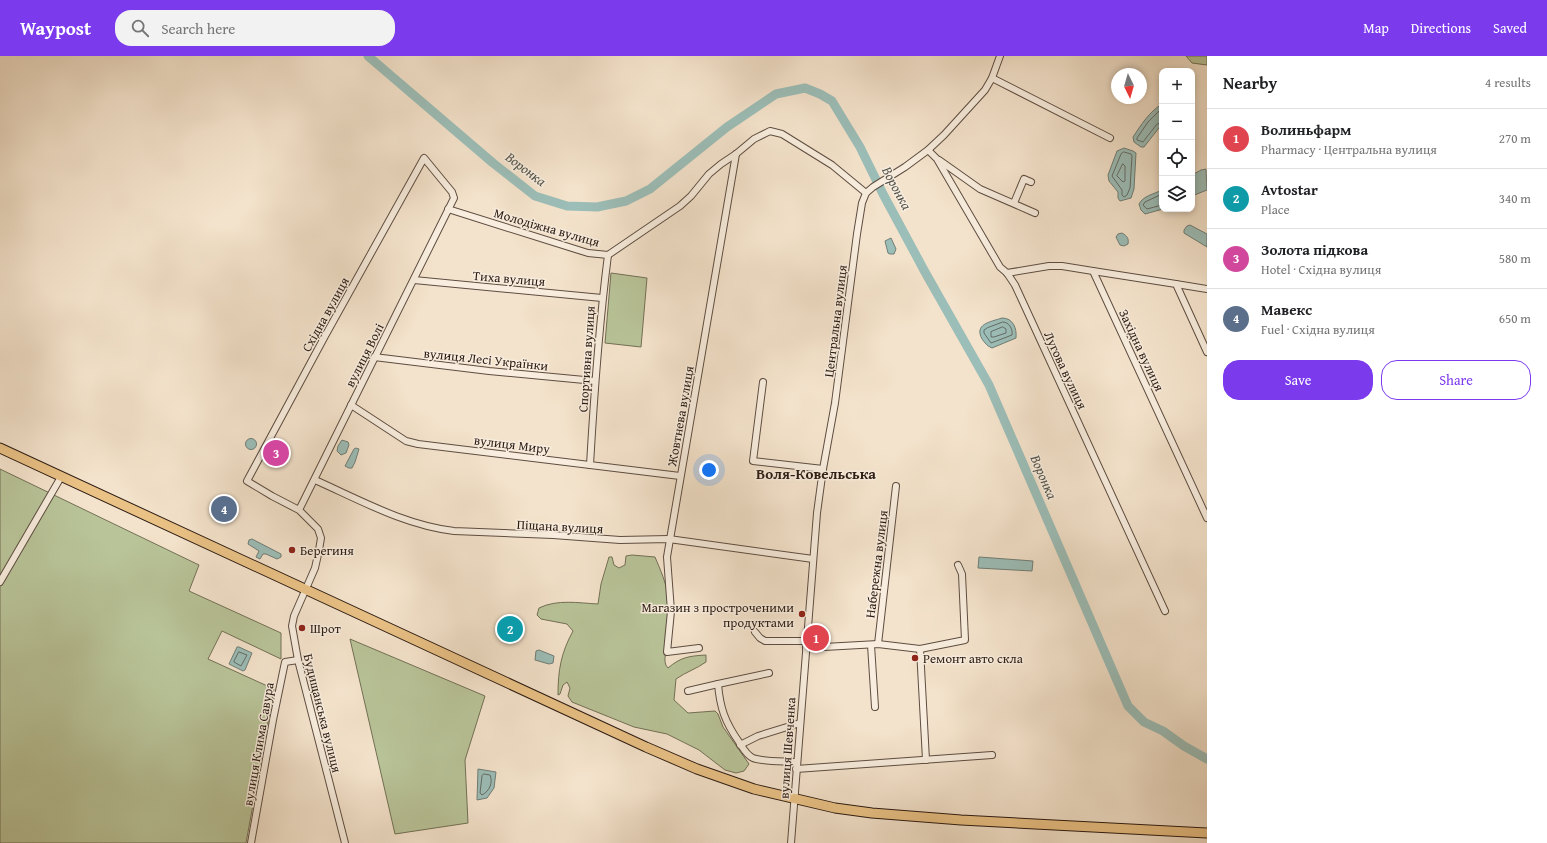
<!DOCTYPE html>
<meta charset="utf-8">
<style>
:root{--surface:#fff;--page:#f2f2f2;--text:#202124;--muted:#757577;--line:#e0e0e0;--accent:#7c3aed}
body{margin:0;font-family:"Gentium Book Plus",serif;background:var(--page);color:var(--text)}
.controls{position:absolute;right:12px;top:12px;display:grid;overflow:hidden;border-radius:8px;box-shadow:0 2px 6px #0003}
.controls button{width:36px;height:36px;display:grid;place-items:center;padding:0;border:0;border-bottom:1px solid var(--line);background:var(--surface);color:var(--text);font:20px sans-serif}
.compass{position:absolute;left:1111px;top:12px;width:36px;height:36px;border-radius:50%;background:var(--surface);box-shadow:0 2px 6px #0003;rotate:175deg}
.you{position:absolute;left:709px;top:414px;width:14px;height:14px;margin:-10px;border:3px solid #fff;border-radius:50%;background:#1a73e8;box-shadow:0 0 0 6px #1a73e833}
.badge{display:grid;place-items:center;width:26px;height:26px;border-radius:50%;background:var(--accent);color:#fff;font-size:13px;font-weight:700}
.pin{position:absolute;translate:-50% -50%;border:2px solid #fff;box-shadow:0 1px 4px #0006}
.list{margin:0;padding:0;list-style:none}
h2{display:flex;justify-content:space-between;align-items:center;height:52px;margin:0;padding:0 16px;font-size:17px}
h2 small{font-size:13px;font-weight:400;color:var(--muted)}
.list li{display:grid;grid-template-columns:26px 1fr auto;gap:12px;align-items:center;box-sizing:border-box;height:60px;padding:0 16px;border-top:1px solid var(--line)}
.list b{display:block;font-size:15px;white-space:nowrap}
.list p{margin:0;font-size:13px;white-space:nowrap;color:var(--muted)}
.list em{font-size:13px;font-style:normal;color:var(--muted)}
.actions{display:flex;gap:8px;padding:12px 16px}
.actions a{flex:1;padding:9px 0;border:1px solid var(--accent);border-radius:16px;text-align:center;font-size:14px;color:var(--accent)}
.actions .main{background:var(--accent);color:#fff}
.icon{flex:none;width:22px;height:22px;fill:none;stroke:currentColor;stroke-width:2;stroke-linecap:round;stroke-linejoin:round}
.map{position:relative;flex:none;width:1207px;height:787px;overflow:hidden}
header{display:flex;align-items:center;gap:24px;box-sizing:border-box;height:56px;padding:0 20px;background:var(--accent);color:#fff}
header strong{font-size:19px}
nav{display:flex;gap:22px;margin-inline-start:auto;font-size:14px}
.search{width:280px;height:36px;background:var(--page);display:flex;align-items:center;gap:10px;box-sizing:border-box;padding:0 14px;border-radius:16px;color:var(--muted);font-size:15px}
main{display:flex}
aside{flex:1;background:var(--surface)}
.map>svg:first-child{display:block}
</style>
<header>
<strong>Waypost</strong>
<div class="search"><svg class="icon" aria-label="search" viewBox="0 0 24 24"><circle cx="10" cy="10" r="6"/><path d="M15 15l6 6"/></svg>Search here</div>
<nav><a>Map</a><a>Directions</a><a>Saved</a></nav>
</header>
<main>
<div class="map">
<svg width="1207" height="787" viewBox="0 0 1207 787">
<rect width="100%" height="100%" fill="#f4e3cc"/>
<filter id="stains"><feTurbulence type="fractalNoise" baseFrequency=".005" numOctaves="4"/><feColorMatrix values="0 0 0 0 .2 0 0 0 0 .09 0 0 0 0 .02 0 0 0 .5 -.17"/></filter>
<radialGradient id="worn" r=".72"><stop offset=".6" stop-color="#630" stop-opacity="0"/><stop offset="1" stop-color="#630" stop-opacity=".3"/></radialGradient>
<g fill="#b9c499" stroke="#727056">
<path d="M1186 0H1207V9L1192 7Z"/>
<path d="M611 217 647 222 641 291 605 287Z"/>
<path d="M0 413 199 509 189 535 281 577V603L222 575 208 603 274 633 246 787H0Z"/>
<path d="M632 499 655 501C660 513 667 528 668 542 669 556 668 571 668 585 668 594 661 605 668 612 681 601 689 600 706 599V606C696 613 686 616 676 623L674 644 688 657 715 655 718 658 723 671 749 708 744 715 736 717 725 714 699 694 667 678 634 671 572 646 568 640 570 632 567 626 563 629 560 638 558 639C558 614 561 597 573 575L567 568 541 563 537 559 539 552C557 543 579 547 598 548L601 528 609 501H612L614 509 619 512 625 509 626 500Z"/>
<path d="M350 583 485 640 465 704 468 767 395 778Z"/>
</g>
<g fill="#9cbeb8" stroke="#6f7d76">
<path d="M1162 48V68L1144 91H1141L1134 86 1133 81C1141 69 1149 56 1162 48Z"/>
<path d="M1124 92 1133 95 1136 97 1134 133 1131 142 1120 145 1118 142V136L1109 125 1108 119 1117 95Z"/>
<path d="M1206 113 1207 134 1192 140V119L1201 114Z"/>
<path d="M1162 134 1163 153 1145 158 1141 154 1139 148C1143 140 1154 138 1162 134Z"/>
<path d="M1190 169 1207 178V191L1184 177V174L1187 170Z"/>
<path d="M1122 177C1127 180 1129 182 1128 188L1124 190 1120 189 1116 181 1118 178Z"/>
<path d="M891 182 896 193 894 198H890L888 197 885 185Z"/>
<path d="M1002 262C1013 262 1017 272 1016 282L992 292C987 290 985 287 982 283 974 268 990 266 1002 262Z"/>
<circle cx="251" cy="388" r="5.5"/>
<path d="M342 384 348 386 349 389 346 397 341 399 337 395 338 390Z"/>
<path d="M356 392 359 393 355 406 352 412H349L345 410 354 393Z"/>
<path d="M252 483 281 498V501L277 503 266 498H263L260 503 256 501 259 495 248 488 249 484Z"/>
<path d="M979 501 1033 505 1032 515 978 512Z"/>
<path d="M237 591H239L252 597 245 614 243 615 229 608Z"/>
<path d="M539 594 554 600 553 607 549 608 535 604 536 595Z"/>
<path d="M478 713 496 716 494 732 487 742 477 744Z"/>
</g>
<g fill="none" stroke-linecap="round" stroke-linejoin="round">
<g stroke="#646c66" stroke-width="1">
<path d="M1162 52 1148 66 1137 82V84L1143 86 1157 68 1162 67"/>
<path d="M1124 96 1131 98 1132 100 1130 132 1127 139 1124 141 1122 139V134L1112 120 1121 98Z"/>
<path d="M1123 108 1125 110V125L1123 126 1117 120Z"/>
<path d="M1162 138 1145 146 1143 149 1147 153 1162 149"/>
<path d="M1003 266C1009 266 1013 273 1012 279L991 287 984 277V274L987 272Z"/>
<path d="M1003 271 1006 273V277L994 281H991V276Z"/>
<path d="M239 596 247 599 241 610 234 606Z"/>
<path d="M484 718 490 719C493 726 490 735 482 739L480 737 482 720Z"/>
</g>
<path stroke="#9cbeb8" stroke-width="9" d="M368 0 493 107 535 140 567 150 597 151 626 145 650 133 727 71 776 38 805 32 820 38 832 45 860 91 883 138 925 216 989 329 1128 650 1144 666 1163 675 1184 690 1207 703"/>
<defs>
<g id="minor">
<path d="M992 22 1110 82"/>
<path d="M928 94 937 103 1000 211 1007 217 1015 229 1165 555"/>
<path d="M939 104 980 133 1035 157"/>
<path d="M1014 147 1024 123 1031 126"/>
<path d="M448 153 588 197 608 199 680 150 691 140 709 118 721 108 736 98 754 83 770 75 782 78 832 109 866 137"/>
<path d="M1093 215 1176 228 1207 296"/>
<path d="M1007 217 1049 210H1062L1093 215 1207 462"/>
<path d="M414 224 602 242"/>
<path d="M1176 228 1207 233"/>
<path d="M374 301 489 315 595 325"/>
<path d="M763 326 753 405 823 413"/>
<path d="M351 349 406 385 418 388 680 420"/>
<path d="M590 409C594 339 599 269 608 199"/>
<path d="M315 424C360 444 404 469 454 475L553 479 620 484 669 483 813 503"/>
<path d="M299 454 454 142 452 136 424 102 325 280 247 425 272 440 299 454 318 473 321 482 319 494 315 512 294 560 292 570 298 604 345 787"/>
<path d="M0 526 61 421"/>
<path d="M755 576 760 582 765 585H807"/>
<path d="M878 588 896 430"/>
<path d="M871 589 875 651"/>
<path d="M699 592 667 596 671 555 667 501 736 98"/>
<path d="M806 592 878 588 920 593 965 584 962 518 958 509"/>
<path d="M920 593 926 704"/>
<path d="M769 617 718 628C720 652 725 666 739 686 743 692 746 699 753 702 763 706 785 705 797 706"/>
<path d="M688 635 718 628"/>
<path d="M740 689 758 680 800 667"/>
<path d="M796 713 992 699"/>
<path d="M251 787 273 664 285 606 298 604"/>
<path d="M791 787 817 457 823 413 835 347 857 178 862 147 866 137 873 131 905 111 928 94 944 79 985 34 992 22 1000 0"/>
</g>
<path id="highway" d="M0 392 646 691 697 713 754 733 835 752 872 757 961 764 1207 777"/>
</defs>
<use href="#minor" stroke="#5d4d41" stroke-width="8"/>
<use href="#highway" stroke="#2b1b13" stroke-width="11"/>
<use href="#minor" stroke="#f8edde" stroke-width="6"/>
<use href="#highway" stroke="#eac286" stroke-width="9"/>
</g>
<g fill="#8f2418" stroke="#f8edde" stroke-width="1.5">
<circle cx="292" cy="494" r="4"/>
<circle cx="802" cy="558" r="4"/>
<circle cx="302" cy="572" r="4"/>
<circle cx="915" cy="602" r="4"/>
</g>
<g text-anchor="middle" stroke-width="3" stroke-linejoin="round" paint-order="stroke">
<g font-size="13" fill="#2b1b13" stroke="#f8edde">
<text transform="translate(547 171) rotate(16)" y="5">Молодіжна вулиця</text>
<text transform="translate(509 222) rotate(5)" y="5">Тиха вулиця</text>
<text transform="translate(325 258) rotate(-61)" y="5">Східна вулиця</text>
<text transform="translate(835 265) rotate(-83)" y="5">Центральна вулиця</text>
<text transform="translate(1142 294) rotate(65)" y="5">Західна вулиця</text>
<text transform="translate(364 299) rotate(-63)" y="5">вулиця Волі</text>
<text transform="translate(486 303) rotate(6)" y="5">вулиця Лесі Українки</text>
<text transform="translate(586 303) rotate(-86)" y="5">Спортивна вулиця</text>
<text transform="translate(1066 314) rotate(65)" y="5">Лугова вулиця</text>
<text transform="translate(680 360) rotate(-80)" y="5">Жовтнева вулиця</text>
<text transform="translate(512 388) rotate(7)" y="5">вулиця Миру</text>
<text transform="translate(560 470) rotate(3)" y="5">Піщана вулиця</text>
<text transform="translate(876 508) rotate(-83)" y="5">Набережна вулиця</text>
<text transform="translate(323 657) rotate(76)" y="5">Будищанська вулиця</text>
<text transform="translate(258 688) rotate(-80)" y="5">вулиця Клима Савура</text>
<text transform="translate(787 692) rotate(-86)" y="5">вулиця Шевченка</text>
</g>
<g font-size="13" fill="#2b1b13" stroke="#f8edde" text-anchor="start">
<text x="300" y="499">Берегиня</text>
<text x="794" y="556" text-anchor="end">Магазин з простроченими<tspan x="794" dy="15">продуктами</tspan></text>
<text x="310" y="577">Шрот</text>
<text x="923" y="607">Ремонт авто скла</text>
</g>
<g font-size="14" font-style="italic" fill="#53544d" stroke="#f8edde">
<text transform="translate(526 113) rotate(37)" y="5">Воронка</text>
<text transform="translate(897 132) rotate(62)" y="5">Воронка</text>
<text transform="translate(1044 421) rotate(67)" y="5">Воронка</text>
</g>
<g font-size="15" font-weight="bold" fill="#2b1b13" stroke="#f8edde">
<text x="816" y="423">Воля-Ковельська</text>
</g>
</g>
<rect width="100%" height="100%" filter="url(#stains)"/>
<rect width="100%" height="100%" fill="url(#worn)"/>
</svg>
<div class="controls">
<button>+</button>
<button>−</button>
<button><svg class="icon" aria-label="locate" viewBox="0 0 24 24"><circle cx="12" cy="12" r="6"/><path d="M12 2v4M12 18v4M2 12h4M18 12h4"/></svg></button>
<button><svg class="icon" aria-label="layers" viewBox="0 0 24 24"><path d="M12 4l9 5-9 5-9-5zM3 14l9 5 9-5"/></svg></button>
</div>
<svg class="compass" viewBox="-18 -18 36 36"><path d="M0-13l5 13h-10z" fill="#e53935"/><path d="M0 13l5-13h-10z" fill="#757577"/></svg>
<div class="you"></div>
<div class="pin badge" style="left:816px;top:582px;background:#e0444e">1</div>
<div class="pin badge" style="left:510px;top:573px;background:#0f9aa8">2</div>
<div class="pin badge" style="left:276px;top:397px;background:#d1479c">3</div>
<div class="pin badge" style="left:224px;top:453px;background:#5c6f8a">4</div>
</div>
<aside>
<h2>Nearby<small>4 results</small></h2>
<ul class="list">
<li><span class="badge" style="background:#e0444e">1</span><div><b>Волиньфарм</b><p>Pharmacy · Центральна вулиця</p></div><em>270 m</em></li>
<li><span class="badge" style="background:#0f9aa8">2</span><div><b>Avtostar</b><p>Place</p></div><em>340 m</em></li>
<li><span class="badge" style="background:#d1479c">3</span><div><b>Золота підкова</b><p>Hotel · Східна вулиця</p></div><em>580 m</em></li>
<li><span class="badge" style="background:#5c6f8a">4</span><div><b>Мавекс</b><p>Fuel · Східна вулиця</p></div><em>650 m</em></li>
</ul>
<div class="actions"><a class="main">Save</a><a>Share</a></div>
</aside>
</main>
